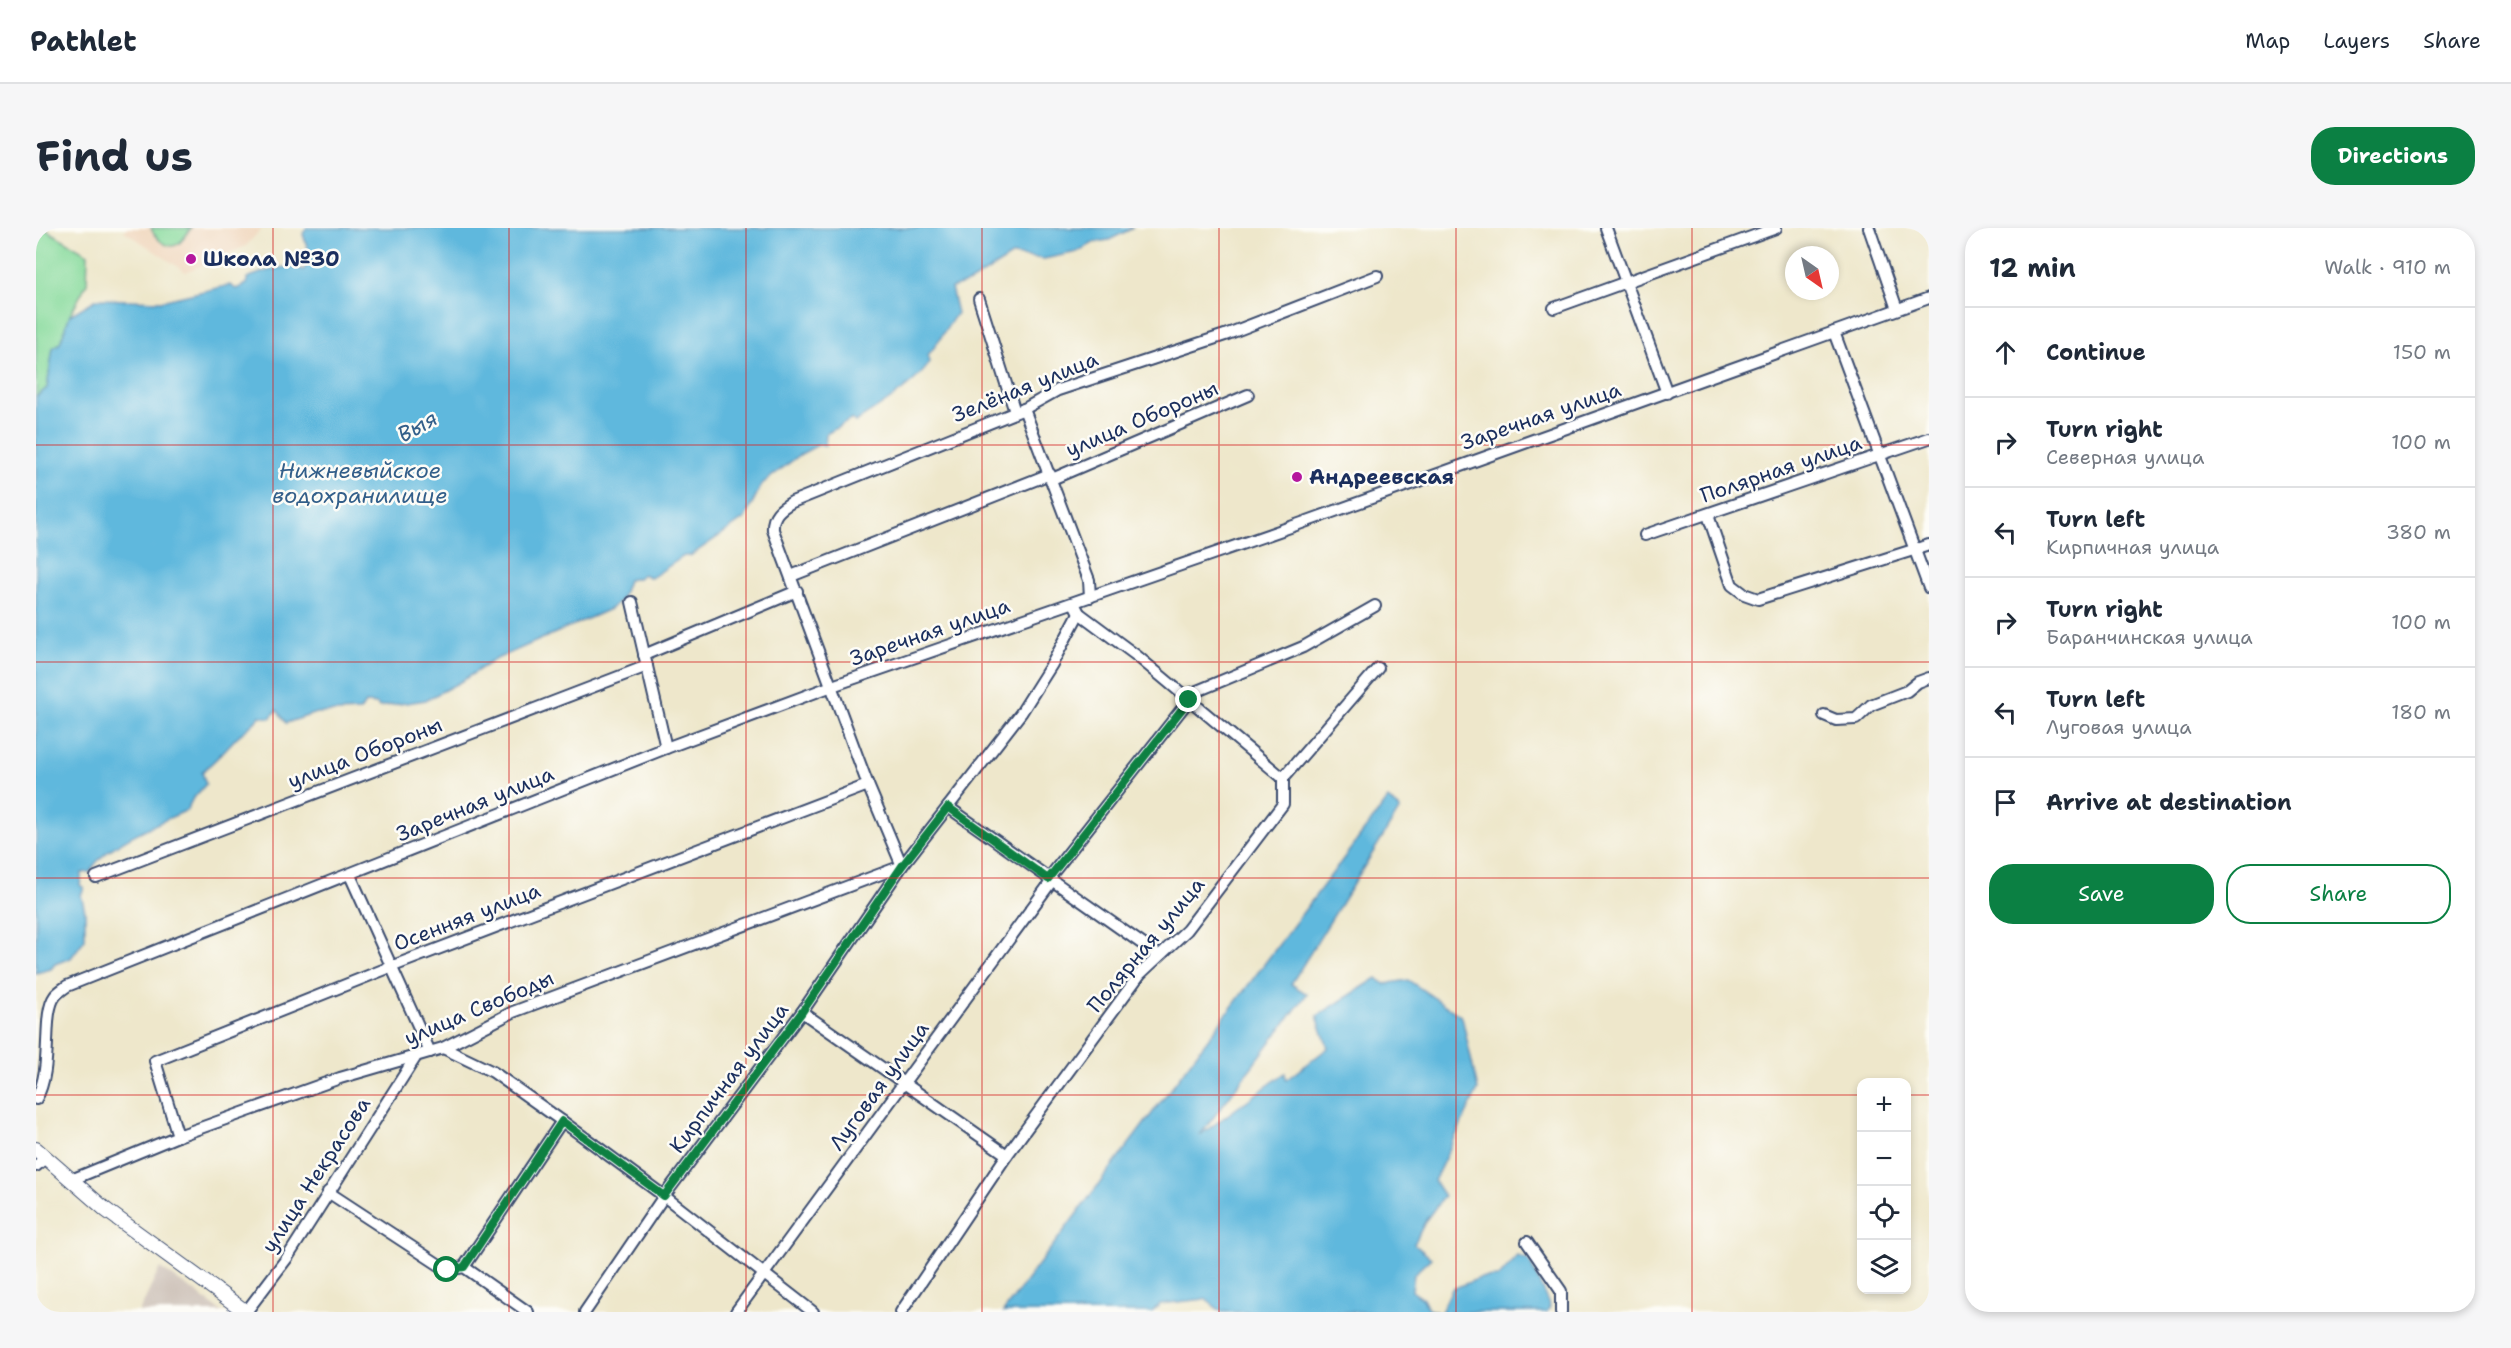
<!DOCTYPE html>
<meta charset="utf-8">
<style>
:root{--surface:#fff;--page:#f6f6f7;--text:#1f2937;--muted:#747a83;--line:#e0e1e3;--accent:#0b8043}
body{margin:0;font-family:"Shantell Sans",sans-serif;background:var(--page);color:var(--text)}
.controls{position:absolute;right:18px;bottom:18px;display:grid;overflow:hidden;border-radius:12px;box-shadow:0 3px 9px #0003}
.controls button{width:54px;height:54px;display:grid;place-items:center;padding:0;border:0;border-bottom:2px solid var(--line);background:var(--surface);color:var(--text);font:30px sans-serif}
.compass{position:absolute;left:1749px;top:18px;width:54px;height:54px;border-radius:50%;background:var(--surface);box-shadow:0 3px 9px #0003;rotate:146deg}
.stop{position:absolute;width:18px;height:18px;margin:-14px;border:4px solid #0b8043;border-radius:50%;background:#fff}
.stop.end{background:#0b8043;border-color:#fff;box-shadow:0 2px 6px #0008}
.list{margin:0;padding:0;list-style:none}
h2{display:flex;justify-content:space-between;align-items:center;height:78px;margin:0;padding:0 24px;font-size:26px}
h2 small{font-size:20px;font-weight:400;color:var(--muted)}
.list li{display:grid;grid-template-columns:39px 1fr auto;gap:18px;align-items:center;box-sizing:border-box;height:90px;padding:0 24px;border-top:2px solid var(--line)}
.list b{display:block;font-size:22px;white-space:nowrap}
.list p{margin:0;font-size:20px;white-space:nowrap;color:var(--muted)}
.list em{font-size:20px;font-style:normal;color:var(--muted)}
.actions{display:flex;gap:12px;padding:18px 24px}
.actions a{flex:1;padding:14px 0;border:2px solid var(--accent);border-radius:24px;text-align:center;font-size:21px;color:var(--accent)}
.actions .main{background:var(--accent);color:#fff}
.icon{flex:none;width:33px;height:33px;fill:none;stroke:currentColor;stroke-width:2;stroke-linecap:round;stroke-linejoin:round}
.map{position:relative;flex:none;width:1893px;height:1084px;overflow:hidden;border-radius:24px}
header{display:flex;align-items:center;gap:36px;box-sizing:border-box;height:84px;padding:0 30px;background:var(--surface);border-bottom:2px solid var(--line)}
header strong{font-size:28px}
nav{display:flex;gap:33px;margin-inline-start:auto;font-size:21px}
.intro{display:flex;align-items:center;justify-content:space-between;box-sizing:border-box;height:144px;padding:0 36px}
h1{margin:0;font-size:42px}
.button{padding:15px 27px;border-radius:24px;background:var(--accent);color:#fff;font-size:21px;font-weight:700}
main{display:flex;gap:36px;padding:0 36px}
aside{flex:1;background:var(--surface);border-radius:24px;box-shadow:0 3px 9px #0003}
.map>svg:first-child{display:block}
</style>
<header>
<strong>Pathlet</strong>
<nav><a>Map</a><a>Layers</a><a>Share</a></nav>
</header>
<div class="intro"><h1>Find us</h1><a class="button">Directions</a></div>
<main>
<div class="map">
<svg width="1893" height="1084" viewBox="0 0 1893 1084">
<rect width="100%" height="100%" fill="#fdfcf7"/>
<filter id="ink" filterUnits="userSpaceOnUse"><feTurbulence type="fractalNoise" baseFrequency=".0167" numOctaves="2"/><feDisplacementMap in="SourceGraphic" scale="12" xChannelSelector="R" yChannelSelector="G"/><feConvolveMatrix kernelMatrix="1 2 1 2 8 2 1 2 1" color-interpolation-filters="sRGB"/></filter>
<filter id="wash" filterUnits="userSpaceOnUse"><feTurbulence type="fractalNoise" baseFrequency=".008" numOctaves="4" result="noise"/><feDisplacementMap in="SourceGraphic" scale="24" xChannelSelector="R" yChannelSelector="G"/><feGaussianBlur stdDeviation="1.35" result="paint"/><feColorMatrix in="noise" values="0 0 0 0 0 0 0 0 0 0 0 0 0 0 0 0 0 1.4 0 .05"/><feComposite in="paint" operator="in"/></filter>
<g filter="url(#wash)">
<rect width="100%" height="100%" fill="#eee7cb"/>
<path fill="#f0d6bc" d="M90 0H226L210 18 150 44 88 3Z"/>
<path fill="#cec2b9" d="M124 1040 159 1064 186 1084H103Z"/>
<g fill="#86da9b" stroke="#50847c" stroke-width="1.5">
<path d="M0 0H7L52 26 51 55 34 87 24 115 17 120 11 160 0 169Z"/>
<path d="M115 0H155C152 4 147 13 142 16 131 23 118 9 115 0Z"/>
</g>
<g fill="#5fb8dd" stroke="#3d749e" stroke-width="1.5">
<path d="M270 0H1097L1073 12 1059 14 1041 24 1008 31 977 27 934 54 915 60 921 85C910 99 904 114 892 127L894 134C882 155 840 181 819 194L816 191 790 206 789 218 782 217 765 226 726 256 709 290 654 328H648L615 350 607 346 602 350 592 352 585 372 574 381 458 432 424 454 390 472 343 479 341 476 329 475 324 483 280 485 250 495 241 482 234 490 224 488C216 499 209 501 200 510 189 522 179 533 166 544L170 556 156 572 151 582C122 596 69 615 54 644L46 645 44 657 48 660 45 667 49 683V711L35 730 19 736 15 741 0 745V169L11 160 17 120 24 115 34 87 61 71 125 73 194 57 200 61 211 56V50C230 43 248 35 268 42L274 28 267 6Z"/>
<path d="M1352 571 1364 581 1255 756 1271 766 1164 907 1249 845 1250 852 1292 820 1281 788 1341 750 1348 756 1372 752 1426 789 1442 862 1398 953 1408 968 1390 992 1378 1016 1395 1030 1378 1046 1376 1063 1387 1071 1392 1081 1401 1084H1186L1169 1071 1124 1076 1116 1084H967Z"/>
<path d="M1482 1028 1493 1032 1514 1079 1511 1084H1405L1416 1061 1444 1050 1463 1049Z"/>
</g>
</g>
<g filter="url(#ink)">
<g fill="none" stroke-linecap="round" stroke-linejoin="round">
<defs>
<g id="minor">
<path d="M1570 0 1631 165"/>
<path d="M1833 0 1861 81"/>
<path d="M943 71 979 184"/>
<path d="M1518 80 1740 0"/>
<path d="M1798 104 1893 360"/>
<path d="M988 181 1053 352 1054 369"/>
<path d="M1016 251 1212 167"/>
<path d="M1672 287 1696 357 1708 366 1722 371 1893 317"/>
<path d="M1609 307 1893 210"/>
<path d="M755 348 1014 246"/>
<path d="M596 374 630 520"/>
<path d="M1043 385 1101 428 1247 550"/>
<path d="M608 427 761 363"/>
<path d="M1149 468 1267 419 1339 378"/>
<path d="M1788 487 1800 492 1820 491 1835 477 1871 463 1882 454 1893 450"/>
<path d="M912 579 1122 727"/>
<path d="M314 647 394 824"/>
<path d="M60 649 611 438"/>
<path d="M1012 651 1153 472"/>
<path d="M766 784 971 927"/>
<path d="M407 820 457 844 526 893 628 968 777 1084"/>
<path d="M0 871C18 840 5 787 19 768 22 764 27 761 31 758L630 520 796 458 1263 296 1893 70"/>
<path d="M142 908 119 833 357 738 832 557"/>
<path d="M0 938 9 930"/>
<path d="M35 952 142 908 304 850 407 820 477 784 866 638 832 557 737 302C736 287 744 281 756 274L988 181 1022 162 1189 107 1341 48"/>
<path d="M292 964 411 1042 428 1039 492 1084"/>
<path d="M1491 1014 1525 1063V1084"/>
<path d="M428 1039 526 893"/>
<path d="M210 1084 251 1030 379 830"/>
<path d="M549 1084 628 968 766 784 866 638 985 485 1016 436 1043 385 1038 375"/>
<path d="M700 1084 1015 654"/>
<path d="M865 1084 971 927 1104 746 1151 702 1247 576V550L1342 440"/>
</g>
<path id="major" d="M0 921 70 982 210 1084"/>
</defs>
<use href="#minor" stroke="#3b4b6e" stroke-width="14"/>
<use href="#major" stroke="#3b4b6e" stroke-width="16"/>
<use href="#minor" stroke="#fff" stroke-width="10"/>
<use href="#major" stroke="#fff" stroke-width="14"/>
</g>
</g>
<g fill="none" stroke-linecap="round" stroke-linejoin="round" filter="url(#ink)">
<path stroke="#0b8043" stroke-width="8" d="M411 1042 428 1039 526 893 628 968 766 784 866 638 912 579 1012 651 1153 472"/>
</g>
<path fill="none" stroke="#d62828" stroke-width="1.5" stroke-opacity="0.55" d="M237 0V1084M473 0V1084M710 0V1084M946 0V1084M1183 0V1084M1420 0V1084M1656 0V1084M0 217H1893M0 434H1893M0 650H1893M0 867H1826M1870 867H1893"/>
<g fill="#b5179e" stroke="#fdfcf7" stroke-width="2">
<circle cx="155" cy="31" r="6"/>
<circle cx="1261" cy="249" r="6"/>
</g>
<g text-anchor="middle" stroke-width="5" stroke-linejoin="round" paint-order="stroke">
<g font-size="21" font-weight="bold" fill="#1b2f5e" stroke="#fdfcf7" text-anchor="start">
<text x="167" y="38">Школа №30</text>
<text x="1273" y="256">Андреевская</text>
</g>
<g font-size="21" fill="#1b2f5e" stroke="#fdfcf7">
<text transform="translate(989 159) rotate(-22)" y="7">Зелёная улица</text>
<text transform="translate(1505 188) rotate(-19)" y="7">Заречная улица</text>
<text transform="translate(1106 191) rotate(-23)" y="7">улица Обороны</text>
<text transform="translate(1745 241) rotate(-19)" y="7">Полярная улица</text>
<text transform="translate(894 404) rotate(-19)" y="7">Заречная улица</text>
<text transform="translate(329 525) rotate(-21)" y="7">улица Обороны</text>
<text transform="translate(439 576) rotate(-22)" y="7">Заречная улица</text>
<text transform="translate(431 689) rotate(-21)" y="7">Осенняя улица</text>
<text transform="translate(1110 717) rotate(-50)" y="7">Полярная улица</text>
<text transform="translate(443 780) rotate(-23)" y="7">улица Свободы</text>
<text transform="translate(693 850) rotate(-53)" y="7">Кирпичная улица</text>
<text transform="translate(843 858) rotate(-54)" y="7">Луговая улица</text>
<text transform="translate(280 947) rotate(-57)" y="7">улица Некрасова</text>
</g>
<g font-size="22" font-style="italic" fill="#335f8a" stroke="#fdfcf7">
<text transform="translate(381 198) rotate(-29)" y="8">Выя</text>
<text x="324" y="250">Нижневыйское<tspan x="324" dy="25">водохранилище</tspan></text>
</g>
</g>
</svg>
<div class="controls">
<button>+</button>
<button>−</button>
<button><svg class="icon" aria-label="locate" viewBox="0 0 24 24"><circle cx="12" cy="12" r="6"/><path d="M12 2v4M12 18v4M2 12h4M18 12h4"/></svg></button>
<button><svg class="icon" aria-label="layers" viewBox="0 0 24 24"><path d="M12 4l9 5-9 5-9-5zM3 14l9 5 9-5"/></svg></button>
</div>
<svg class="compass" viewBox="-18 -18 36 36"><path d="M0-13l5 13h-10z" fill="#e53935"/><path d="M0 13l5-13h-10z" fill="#747a83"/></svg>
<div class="stop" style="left:411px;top:1042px"></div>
<div class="stop end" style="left:1153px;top:472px"></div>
</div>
<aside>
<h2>12 min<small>Walk · 910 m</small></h2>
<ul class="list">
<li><svg class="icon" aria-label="ahead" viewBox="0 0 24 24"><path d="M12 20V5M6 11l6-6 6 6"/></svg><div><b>Continue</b></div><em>150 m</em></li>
<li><svg class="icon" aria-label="right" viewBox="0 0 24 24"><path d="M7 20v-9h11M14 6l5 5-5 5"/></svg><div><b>Turn right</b><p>Северная улица</p></div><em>100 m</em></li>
<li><svg class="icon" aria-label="left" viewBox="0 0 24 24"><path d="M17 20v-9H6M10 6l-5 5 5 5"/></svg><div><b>Turn left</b><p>Кирпичная улица</p></div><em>380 m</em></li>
<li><svg class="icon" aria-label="right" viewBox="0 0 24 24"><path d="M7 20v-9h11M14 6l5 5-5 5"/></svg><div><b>Turn right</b><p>Баранчинская улица</p></div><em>100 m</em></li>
<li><svg class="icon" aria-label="left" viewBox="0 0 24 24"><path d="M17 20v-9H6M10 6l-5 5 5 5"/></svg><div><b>Turn left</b><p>Луговая улица</p></div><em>180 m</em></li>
<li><svg class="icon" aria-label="arrive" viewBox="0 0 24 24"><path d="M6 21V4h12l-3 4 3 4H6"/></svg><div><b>Arrive at destination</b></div></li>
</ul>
<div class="actions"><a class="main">Save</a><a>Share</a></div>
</aside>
</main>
